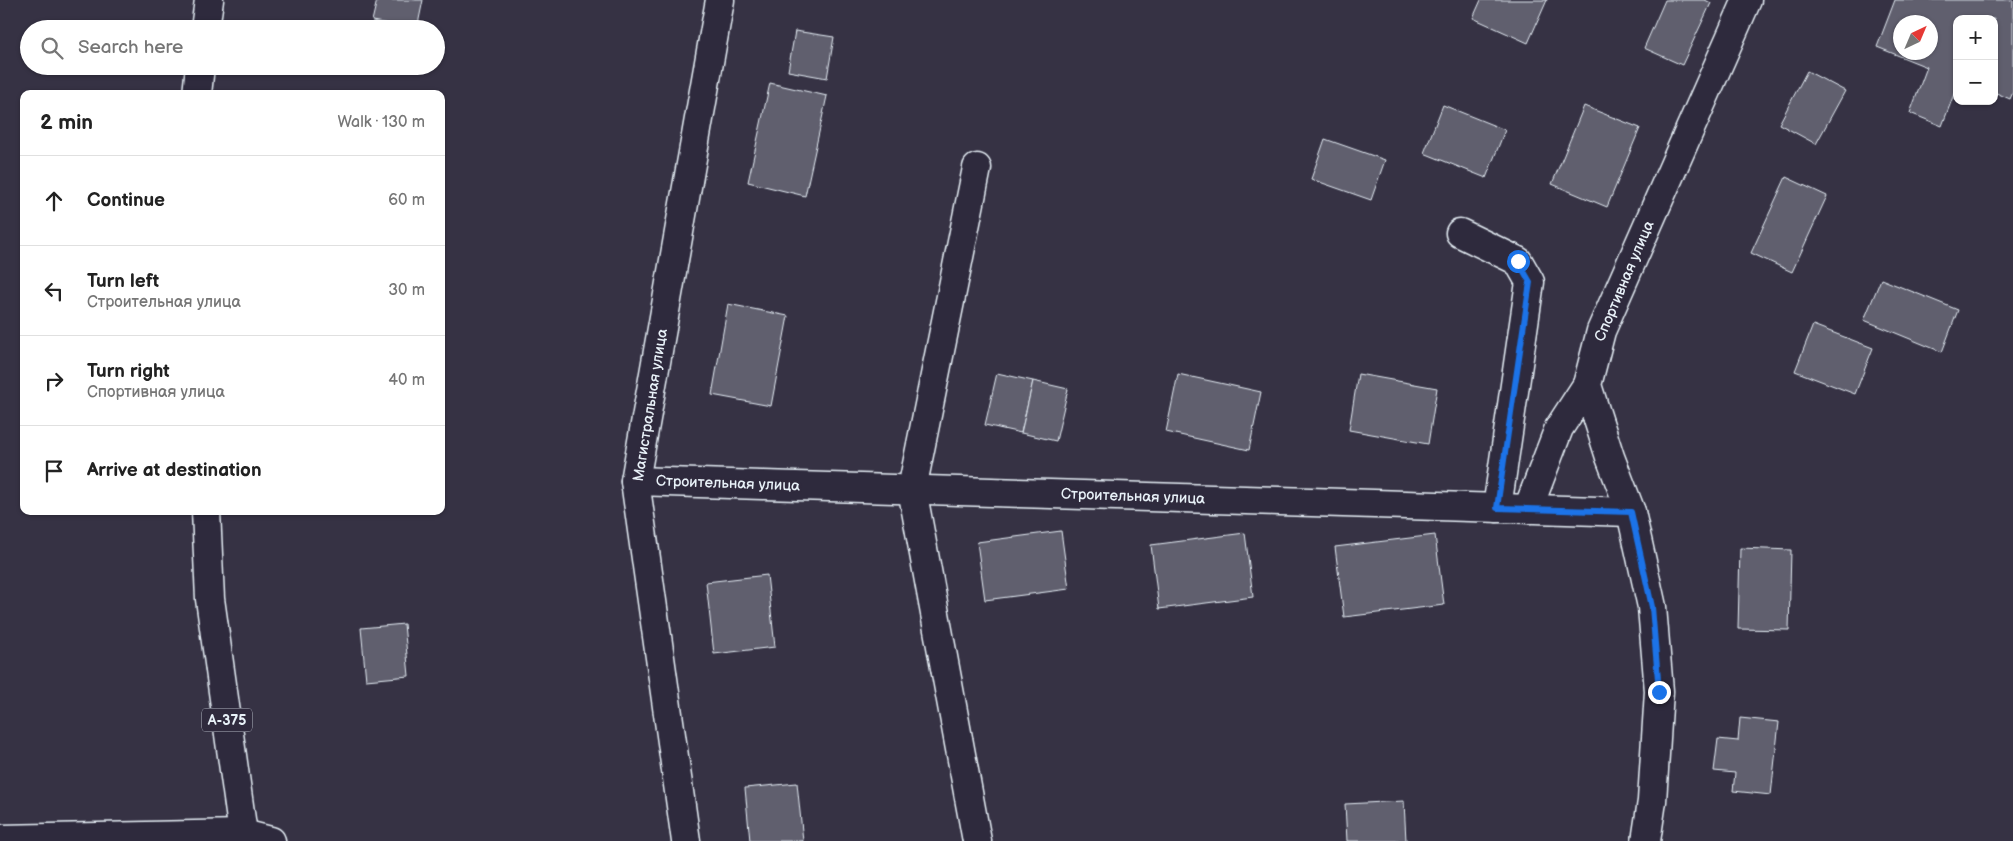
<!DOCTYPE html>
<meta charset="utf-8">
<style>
:root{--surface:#fff;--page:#f6f6f6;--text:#222;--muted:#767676;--line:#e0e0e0}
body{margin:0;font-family:"Balsamiq Sans",sans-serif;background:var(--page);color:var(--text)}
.controls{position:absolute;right:15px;top:15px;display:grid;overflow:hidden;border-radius:10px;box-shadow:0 1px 4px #0004}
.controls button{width:45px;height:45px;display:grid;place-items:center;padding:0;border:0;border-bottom:1px solid var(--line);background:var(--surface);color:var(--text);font:25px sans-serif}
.compass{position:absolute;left:1893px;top:15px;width:45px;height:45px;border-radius:50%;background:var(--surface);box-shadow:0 1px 4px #0004;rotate:44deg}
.stop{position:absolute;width:15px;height:15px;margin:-11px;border:4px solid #1a73e8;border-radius:50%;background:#fff}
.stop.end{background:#1a73e8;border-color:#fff;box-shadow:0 1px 5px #0008}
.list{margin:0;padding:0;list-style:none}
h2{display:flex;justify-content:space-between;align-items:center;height:65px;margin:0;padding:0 20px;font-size:21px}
h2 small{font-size:16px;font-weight:400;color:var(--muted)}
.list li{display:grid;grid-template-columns:32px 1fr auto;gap:15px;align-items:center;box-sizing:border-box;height:90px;padding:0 20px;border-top:1px solid var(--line)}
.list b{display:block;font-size:19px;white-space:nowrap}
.list p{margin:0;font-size:16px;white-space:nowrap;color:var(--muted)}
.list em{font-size:16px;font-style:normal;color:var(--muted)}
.icon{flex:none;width:28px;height:28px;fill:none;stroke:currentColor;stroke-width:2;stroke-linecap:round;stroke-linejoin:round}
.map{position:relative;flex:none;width:2013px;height:841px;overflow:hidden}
.search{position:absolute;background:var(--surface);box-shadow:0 1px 4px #0004;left:20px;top:20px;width:425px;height:55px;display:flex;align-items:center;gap:12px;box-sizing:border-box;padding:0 18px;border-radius:28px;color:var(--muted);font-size:19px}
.panel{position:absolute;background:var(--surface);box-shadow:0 1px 4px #0004;left:20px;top:90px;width:425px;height:425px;border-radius:10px}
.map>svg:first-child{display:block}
</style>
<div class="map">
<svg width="2013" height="841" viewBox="0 0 2013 841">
<rect width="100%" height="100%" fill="#363244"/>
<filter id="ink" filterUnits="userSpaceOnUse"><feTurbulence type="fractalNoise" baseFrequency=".02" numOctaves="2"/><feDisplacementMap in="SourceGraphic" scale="10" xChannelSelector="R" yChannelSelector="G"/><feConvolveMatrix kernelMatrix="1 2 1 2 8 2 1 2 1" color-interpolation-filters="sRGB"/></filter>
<g filter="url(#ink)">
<g fill="#605e6e" stroke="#e8f1f8" fill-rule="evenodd">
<path d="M377 0H423L417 29 372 21Z"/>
<path d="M1481 0H1547L1528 43 1473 18Z"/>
<path d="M1665 0H1705L1711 3 1682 65 1644 48Z"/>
<path d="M1895 0H2013V92L2010 99 1994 92V19H1957V86L1942 126 1910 113 1927 67 1877 47ZM1900 22H1930V52H1900Z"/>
<path d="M795 31 834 37 827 78 788 71Z"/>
<path d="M1807 71 1845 91 1816 144 1779 124Z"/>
<path d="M770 83 827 96 805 196 748 182Z"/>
<path d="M1443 105 1505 130 1486 178 1424 153Z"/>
<path d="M1584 106 1640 128 1607 207 1552 184Z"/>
<path d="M1325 139 1385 160 1371 200 1311 179Z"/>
<path d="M1786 177 1827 196 1792 272 1751 253Z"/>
<path d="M1881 279 1958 310 1942 352 1864 320Z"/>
<path d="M728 304 788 316 771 406 712 395Z"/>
<path d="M1813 325 1873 348 1855 394 1795 371Z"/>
<path d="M997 373 1033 381 1021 433 985 425Z"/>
<path d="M1178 374 1261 392 1249 450 1166 432Z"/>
<path d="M1358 374 1437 388 1428 444 1349 430Z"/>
<path d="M1033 381 1068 389 1056 441 1021 433Z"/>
<path d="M1061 531 1069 589 985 600 977 542Z"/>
<path d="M1245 533 1253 597 1159 609 1151 545Z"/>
<path d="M1435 535 1444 605 1344 617 1335 547Z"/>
<path d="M1740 548 1791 550 1789 630 1738 629Z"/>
<path d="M767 575 775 647 714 654 706 582Z"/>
<path d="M404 624 409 676 366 680 361 628Z"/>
<path d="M1740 718 1779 722 1771 795 1733 791 1735 773 1714 771 1718 739 1738 741Z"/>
<path d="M797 783 803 841H750L745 788Z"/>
<path d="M1404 801 1406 841H1347L1345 804Z"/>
</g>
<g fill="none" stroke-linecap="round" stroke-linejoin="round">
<defs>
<g id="minor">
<path d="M1460 233 1518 261 1530 282 1497 508"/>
<path d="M635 481 1631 512"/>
<path d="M1528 509 1559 428 1587 385"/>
<path d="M0 839 243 834 271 841"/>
<path d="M686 841 635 481 720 0"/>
<path d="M977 841 912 489 977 168"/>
<path d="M1646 841 1652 801 1659 691 1652 607 1631 512 1610 457 1587 385 1601 331 1747 0"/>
</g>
<g id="highway">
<path d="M205 29 209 0"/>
<path d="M197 94 200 66"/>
<path d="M206 511 210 599 244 841"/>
</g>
</defs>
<use href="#minor" stroke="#e8f1f8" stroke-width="31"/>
<use href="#highway" stroke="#e8f1f8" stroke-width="31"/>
<use href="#minor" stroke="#2f2a3d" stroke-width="28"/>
<use href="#highway" stroke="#2f2a3d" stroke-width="28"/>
</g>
</g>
<g fill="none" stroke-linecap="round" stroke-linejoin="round" filter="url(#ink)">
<path stroke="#1a73e8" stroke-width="6" d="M1518 261 1530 282 1497 508 1631 512 1652 607 1659 692"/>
</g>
<g text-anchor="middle" stroke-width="4.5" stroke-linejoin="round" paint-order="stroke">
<rect fill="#2f2a3d" stroke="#b0b5c0" stroke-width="1" x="202" y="708.5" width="50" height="23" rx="4"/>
<g font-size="14" font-weight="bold" fill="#e8f1f8">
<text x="227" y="725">А-375</text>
</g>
<g font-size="15" fill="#e8f1f8" stroke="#2f2a3d">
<text transform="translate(1624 281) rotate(-67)" y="5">Спортивная улица</text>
<text transform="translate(650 405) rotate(-81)" y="5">Магистральная улица</text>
<text transform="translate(728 483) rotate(2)" y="5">Строительная улица</text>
<text transform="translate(1133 496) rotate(2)" y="5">Строительная улица</text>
</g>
</g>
</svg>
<div class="controls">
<button>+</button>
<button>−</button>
</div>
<svg class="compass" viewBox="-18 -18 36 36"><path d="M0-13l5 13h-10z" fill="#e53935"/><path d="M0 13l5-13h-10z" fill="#767676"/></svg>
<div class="stop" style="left:1518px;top:261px"></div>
<div class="stop end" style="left:1659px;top:692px"></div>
<div class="search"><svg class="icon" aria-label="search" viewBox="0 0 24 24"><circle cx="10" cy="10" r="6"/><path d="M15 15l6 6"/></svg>Search here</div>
<section class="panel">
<h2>2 min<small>Walk · 130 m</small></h2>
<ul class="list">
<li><svg class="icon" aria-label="ahead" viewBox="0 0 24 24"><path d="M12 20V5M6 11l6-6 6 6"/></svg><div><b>Continue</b></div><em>60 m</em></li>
<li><svg class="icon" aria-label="left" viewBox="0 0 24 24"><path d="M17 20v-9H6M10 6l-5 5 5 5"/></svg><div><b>Turn left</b><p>Строительная улица</p></div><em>30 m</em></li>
<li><svg class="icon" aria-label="right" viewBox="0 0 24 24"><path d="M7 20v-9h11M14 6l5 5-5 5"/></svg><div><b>Turn right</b><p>Спортивная улица</p></div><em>40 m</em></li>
<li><svg class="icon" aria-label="arrive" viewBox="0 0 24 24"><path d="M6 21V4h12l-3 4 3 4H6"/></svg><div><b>Arrive at destination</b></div></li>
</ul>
</section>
</div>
